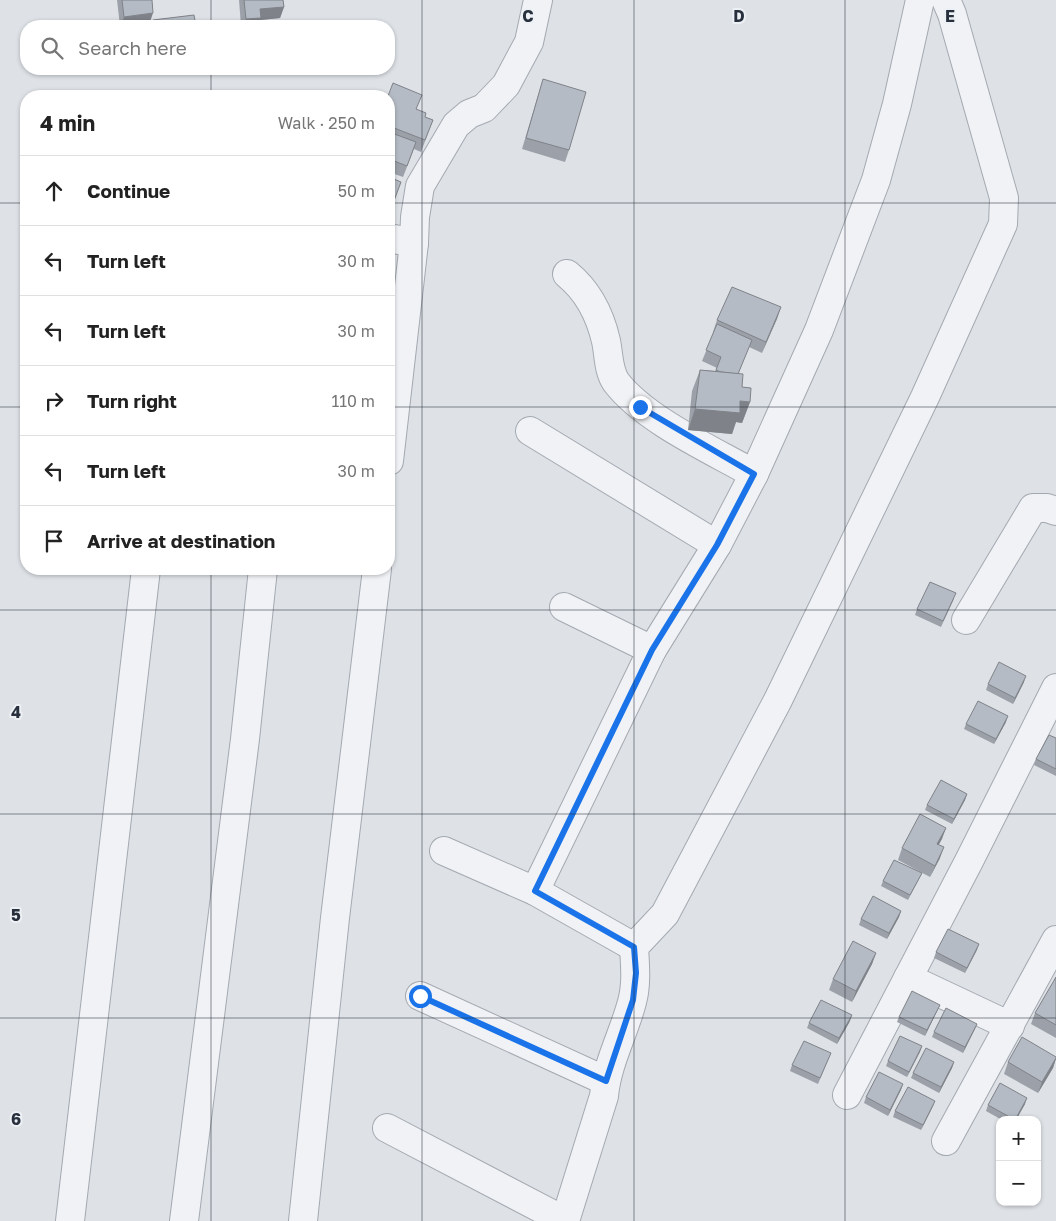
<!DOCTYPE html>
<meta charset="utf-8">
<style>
:root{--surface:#fff;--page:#f6f6f6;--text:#222;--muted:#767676;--line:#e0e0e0}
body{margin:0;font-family:"Golos Text",sans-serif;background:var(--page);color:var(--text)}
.controls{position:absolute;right:15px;bottom:15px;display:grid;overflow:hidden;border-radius:10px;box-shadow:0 1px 4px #0004}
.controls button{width:45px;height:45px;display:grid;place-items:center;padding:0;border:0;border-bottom:1px solid var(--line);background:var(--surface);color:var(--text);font:25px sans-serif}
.stop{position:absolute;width:15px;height:15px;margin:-11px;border:4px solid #1a73e8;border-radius:50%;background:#fff}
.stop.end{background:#1a73e8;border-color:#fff;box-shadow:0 1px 5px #0008}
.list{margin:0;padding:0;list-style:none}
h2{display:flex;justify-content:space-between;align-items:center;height:65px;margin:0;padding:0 20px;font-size:21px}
h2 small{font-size:16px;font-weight:400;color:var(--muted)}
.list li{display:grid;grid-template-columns:32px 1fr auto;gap:15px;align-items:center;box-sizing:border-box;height:70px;padding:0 20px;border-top:1px solid var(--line)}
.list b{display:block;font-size:19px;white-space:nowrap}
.list em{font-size:16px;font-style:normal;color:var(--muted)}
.icon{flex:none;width:28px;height:28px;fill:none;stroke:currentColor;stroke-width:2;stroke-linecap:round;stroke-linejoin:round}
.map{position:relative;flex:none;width:1056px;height:1221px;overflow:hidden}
.search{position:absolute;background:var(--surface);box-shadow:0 1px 4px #0004;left:20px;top:20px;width:375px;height:55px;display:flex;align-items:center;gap:12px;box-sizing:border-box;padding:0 18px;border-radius:20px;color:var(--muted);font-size:19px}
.panel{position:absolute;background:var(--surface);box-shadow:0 1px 4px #0004;left:20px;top:90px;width:375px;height:485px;border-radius:20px}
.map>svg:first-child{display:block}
</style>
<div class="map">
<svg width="1056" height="1221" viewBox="0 0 1056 1221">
<rect width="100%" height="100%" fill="#dee2e7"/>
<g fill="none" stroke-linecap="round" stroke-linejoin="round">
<defs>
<g id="minor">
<path d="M389 238 414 243"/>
<path d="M567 274C588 291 600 315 606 341 609 355 608 370 616 382 645 420 712 450 754 474"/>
<path d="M530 431 717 545"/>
<path d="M389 461 414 243 415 217 420 186 456 125 469 114 484 108 506 85 529 42 538 0"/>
<path d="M564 607 652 650"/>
<path d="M966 620 1033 508H1047L1056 511"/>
<path d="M444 851 535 891 634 947"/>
<path d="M535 891 652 650 717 545 754 474 819 330 876 180 897 104 920 0"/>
<path d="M908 978 1010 1026"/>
<path d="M420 996 606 1081"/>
<path d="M847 1095 969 861 1056 688"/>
<path d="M387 1128 565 1221"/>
<path d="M946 1141 1056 940"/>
<path d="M70 1221 146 569"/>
<path d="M184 1221 245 739 263 569"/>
<path d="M303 1221 335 918 377 569"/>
<path d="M565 1221 604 1096C607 1063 624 1033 632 1002 637 984 635 965 634 947L665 914 778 700 925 397 1003 224 1004 198 952 14 946 0"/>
</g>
</defs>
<use href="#minor" stroke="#a4a9b1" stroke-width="30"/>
<use href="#minor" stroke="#f0f2f5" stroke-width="28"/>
</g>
<g fill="#9ca1a9">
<path d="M117 0H152L149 25 134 26H120Z"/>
<path d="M239 0H283L284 7 280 18 260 20 258 26H241Z"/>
<path d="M543 79 569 150 565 162 522 149Z"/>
<path d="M389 96 417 109 425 117 433 120 421 152 414 149 403 177 389 172Z"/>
<path d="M781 307 762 353 749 347 738 374 742 387 750 402 742 423 736 422 732 434 688 430 692 391 700 370 715 371 717 368 702 361 714 332H713L717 320Z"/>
<path d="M954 599 941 627 915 615 917 609Z"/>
<path d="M1024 682 1013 704 986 690 988 684Z"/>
<path d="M1006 722 994 744 964 729 966 724Z"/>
<path d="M1056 738V776L1034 765 1036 759Z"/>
<path d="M967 794 965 800 952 824 925 810 927 805Z"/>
<path d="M946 828 939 844 940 858 930 877 898 860 902 848Z"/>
<path d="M922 873 919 879 908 900 881 886 883 881Z"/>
<path d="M901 911 899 917 887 939 859 925 861 919Z"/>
<path d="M979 944 965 973 934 958 936 952Z"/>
<path d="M876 953 872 964 852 1002 829 990 833 979Z"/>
<path d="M1056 978V1038L1031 1024 1035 1013Z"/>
<path d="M940 1005 925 1036 897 1022 899 1017Z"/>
<path d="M850 1021 837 1044 807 1028 809 1023Z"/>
<path d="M977 1024 963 1053 932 1037 934 1032Z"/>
<path d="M922 1046 907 1077 886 1066 888 1061Z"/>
<path d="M831 1053 818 1084 790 1071 792 1065Z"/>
<path d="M1056 1059 1053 1068 1038 1093 1004 1074 1008 1062Z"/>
<path d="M954 1062 952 1068 939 1093 911 1078 913 1073Z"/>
<path d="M903 1084 888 1116 864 1103 866 1097Z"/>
<path d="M935 1101 933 1106 921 1130 893 1117 895 1111Z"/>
<path d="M1025 1104 1016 1120H1002L986 1111 988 1105Z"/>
</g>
<g fill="#7f8389">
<path d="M284 7 280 18 260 20 258 26H243L246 19 260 9Z"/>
<path d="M153 13 149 25 134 26H121L124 17Z"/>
<path d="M781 307 777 319 762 353 766 342Z"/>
<path d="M740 401 750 402 742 423 736 422 732 434 688 430 695 409Z"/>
<path d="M1026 676 1024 682 1013 704 1015 698Z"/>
<path d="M1008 716 1006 722 994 744 996 739Z"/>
<path d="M967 794 965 800 952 824 954 819Z"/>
<path d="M946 828 942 839 933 855 937 844Z"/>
<path d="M944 847 940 858 930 877 935 866Z"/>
<path d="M901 911 899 917 887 939 889 933Z"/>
<path d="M979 944 977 950 965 973 967 968Z"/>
<path d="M876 953 872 964 852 1002 856 991Z"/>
<path d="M940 1005 937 1011 925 1036 927 1030Z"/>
<path d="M852 1015 850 1021 837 1044 839 1038Z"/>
<path d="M977 1024 975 1029 963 1053 965 1047Z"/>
<path d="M922 1046 920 1052 907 1077 909 1072Z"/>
<path d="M1056 1058 1053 1068 1038 1093 1042 1082Z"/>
<path d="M954 1062 952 1068 939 1093 941 1087Z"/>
<path d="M903 1084 901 1090 888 1116 890 1110Z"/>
<path d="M1027 1098 1025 1104 1016 1120H1015Z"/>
<path d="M935 1101 933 1106 921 1130 923 1125Z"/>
</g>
<g fill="#b5bbc4" stroke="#7f8389">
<path d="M122 0H152L153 13 124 17Z"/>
<path d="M244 0H283L284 7 260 9 261 18 246 19Z"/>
<path d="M194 15 196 26H154L153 20Z"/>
<path d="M543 79 586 92 569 150 526 138Z"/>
<path d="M393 83 422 95 416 109 426 113 425 117 433 120 425 140 389 126V96H388Z"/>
<path d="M389 132 416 142 407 166 389 159Z"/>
<path d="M389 177 401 182 389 214Z"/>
<path d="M732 287 781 307 766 342 717 320Z"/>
<path d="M717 324 752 340 738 374 721 372 716 370 721 357 706 350Z"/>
<path d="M700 370 743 374 742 387 751 388 750 402 740 401V413L695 409Z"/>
<path d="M930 582 956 593 943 621 917 609Z"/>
<path d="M999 662 1026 676 1015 698 988 684Z"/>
<path d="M978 701 1008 716 996 739 966 724Z"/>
<path d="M1049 735 1056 738V769L1036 759Z"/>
<path d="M941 780 967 794 954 819 927 805Z"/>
<path d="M920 814 946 828 937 844 944 847 935 866 902 848Z"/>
<path d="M894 860 922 873 910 895 883 881Z"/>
<path d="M873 896 901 911 889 933 861 919Z"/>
<path d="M948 929 979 944 967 968 936 952Z"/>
<path d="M853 941 876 953 856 991 833 979Z"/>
<path d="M1056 977V1025L1035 1013Z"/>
<path d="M912 991 940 1005 927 1030 899 1017Z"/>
<path d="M821 1000 852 1015 839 1038 809 1023Z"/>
<path d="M946 1008 977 1024 965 1047 934 1032Z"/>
<path d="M900 1036 922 1046 909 1072 888 1061Z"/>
<path d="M1022 1037 1056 1057V1058L1042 1082 1008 1062Z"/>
<path d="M804 1041 831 1053 820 1078 792 1065Z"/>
<path d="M926 1048 954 1062 941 1087 913 1073Z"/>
<path d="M879 1072 903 1084 890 1110 866 1097Z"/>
<path d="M1000 1083 1027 1098 1015 1120 988 1105Z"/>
<path d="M908 1087 935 1101 923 1125 895 1111Z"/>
</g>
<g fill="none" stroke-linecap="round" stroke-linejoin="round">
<path stroke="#1a73e8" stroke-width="6" d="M420 996 606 1081 633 1000 636 973 634 947 535 891 652 650 717 545 754 474 640 407"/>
</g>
<path fill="none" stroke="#28303d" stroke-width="1" stroke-opacity="0.55" d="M211 0V26M422 0V1221M634 0V1221M845 0V1221M211 69V96M0 203H26M389 203H1056M0 407H26M389 407H1056M211 569V1221M0 610H1056M0 814H1056M0 1018H1056"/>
<g font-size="16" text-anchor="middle" font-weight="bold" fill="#28303d" stroke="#edf1f5" stroke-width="4" stroke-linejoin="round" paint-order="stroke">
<text x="528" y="22">C</text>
<text x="739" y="22">D</text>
<text x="950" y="22">E</text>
<text x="16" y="718">4</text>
<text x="16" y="921">5</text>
<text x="16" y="1125">6</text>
</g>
</svg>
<div class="controls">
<button>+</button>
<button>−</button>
</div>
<div class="stop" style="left:420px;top:996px"></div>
<div class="stop end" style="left:640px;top:407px"></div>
<div class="search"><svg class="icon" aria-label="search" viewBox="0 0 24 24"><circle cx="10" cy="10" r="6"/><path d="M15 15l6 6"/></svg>Search here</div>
<section class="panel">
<h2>4 min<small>Walk · 250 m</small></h2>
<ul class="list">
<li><svg class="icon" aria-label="ahead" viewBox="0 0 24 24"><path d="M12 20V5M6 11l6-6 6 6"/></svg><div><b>Continue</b></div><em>50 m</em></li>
<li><svg class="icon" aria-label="left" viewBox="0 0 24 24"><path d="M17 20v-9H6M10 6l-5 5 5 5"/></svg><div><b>Turn left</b></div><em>30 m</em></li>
<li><svg class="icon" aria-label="left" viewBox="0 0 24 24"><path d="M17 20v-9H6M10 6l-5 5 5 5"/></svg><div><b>Turn left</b></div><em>30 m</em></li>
<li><svg class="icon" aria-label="right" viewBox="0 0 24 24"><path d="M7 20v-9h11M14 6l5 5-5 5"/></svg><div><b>Turn right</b></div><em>110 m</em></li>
<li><svg class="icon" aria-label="left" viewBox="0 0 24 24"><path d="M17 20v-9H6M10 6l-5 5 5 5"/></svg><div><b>Turn left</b></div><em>30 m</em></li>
<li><svg class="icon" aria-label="arrive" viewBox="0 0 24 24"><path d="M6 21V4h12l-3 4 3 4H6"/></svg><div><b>Arrive at destination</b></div></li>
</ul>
</section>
</div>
